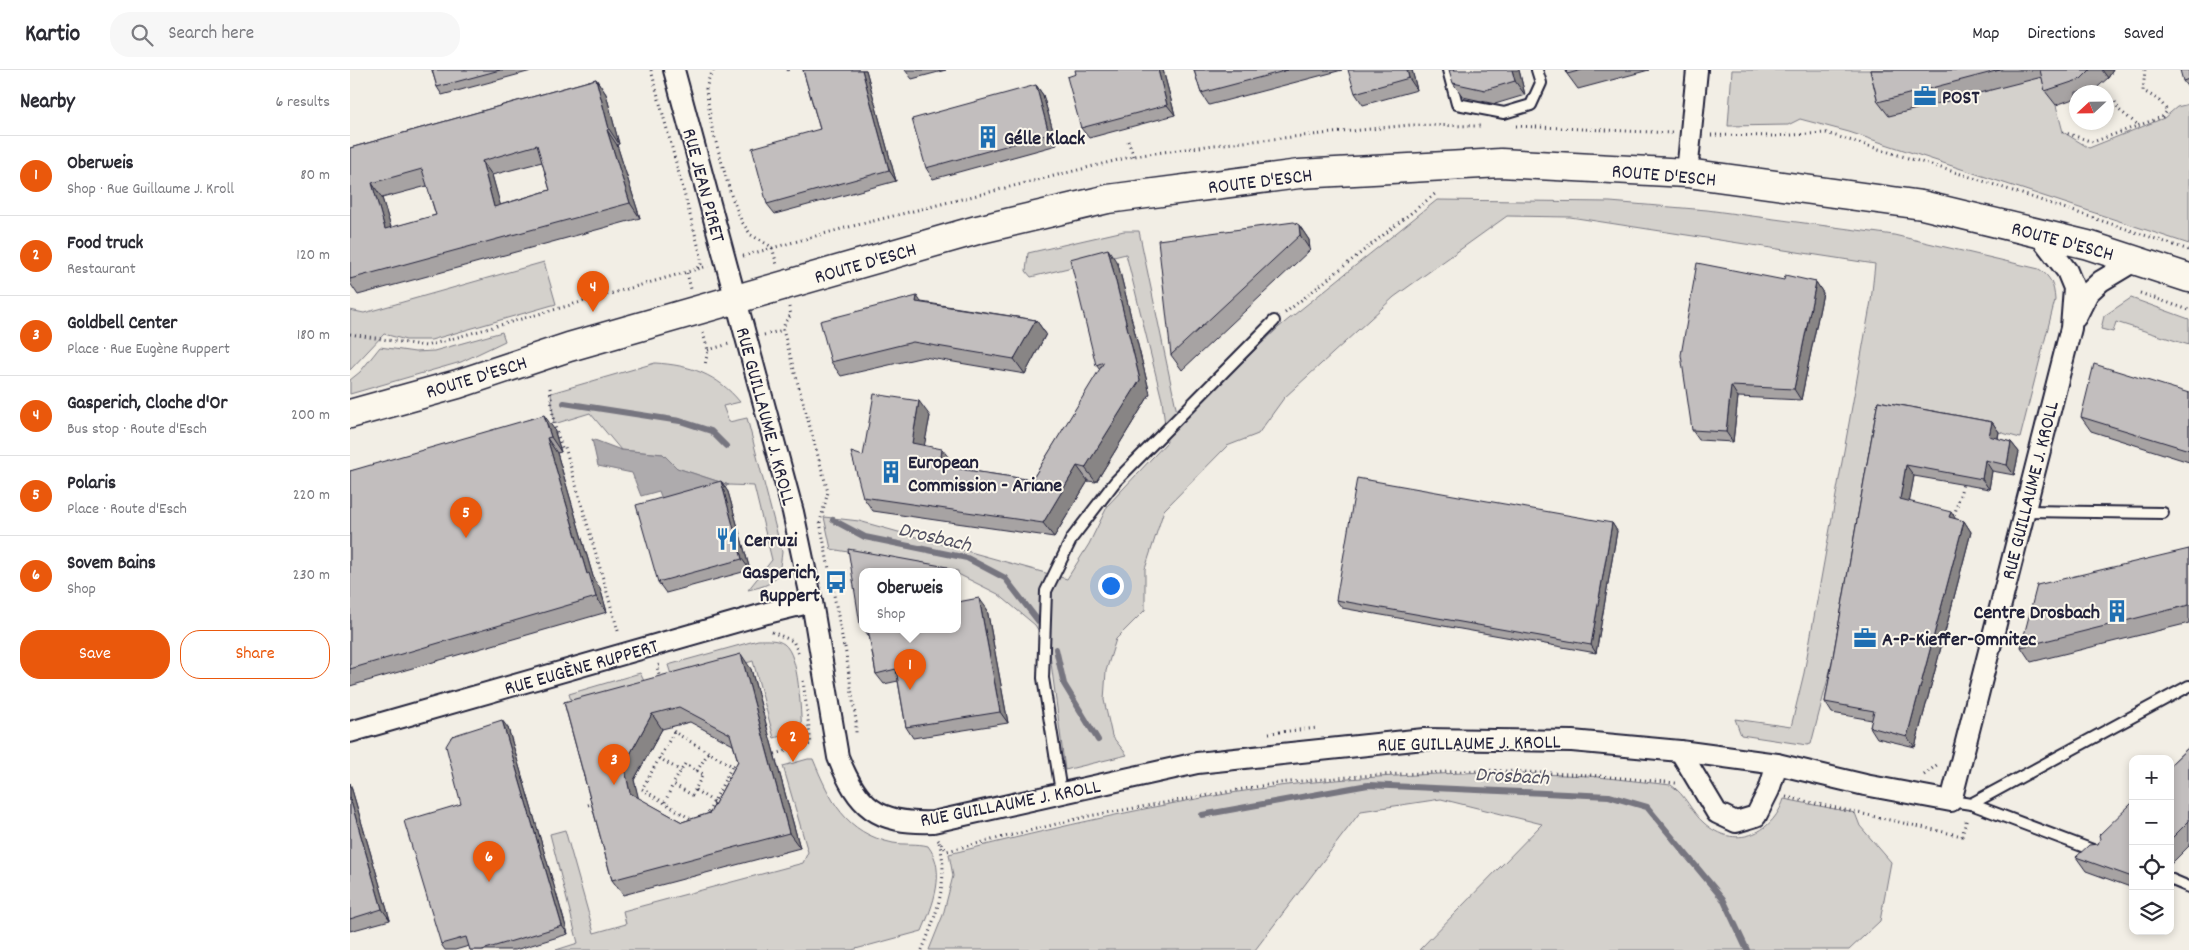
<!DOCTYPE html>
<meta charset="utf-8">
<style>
:root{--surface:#fff;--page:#f7f7f7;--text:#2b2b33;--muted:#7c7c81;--line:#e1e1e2;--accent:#ea580c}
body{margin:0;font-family:Dekko,sans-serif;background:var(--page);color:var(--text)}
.controls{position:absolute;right:15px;bottom:15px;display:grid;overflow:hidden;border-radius:10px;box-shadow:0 2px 8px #0003}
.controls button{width:45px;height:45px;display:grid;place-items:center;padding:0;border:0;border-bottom:1px solid var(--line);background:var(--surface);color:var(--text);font:25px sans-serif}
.compass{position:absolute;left:1719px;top:15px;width:45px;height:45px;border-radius:50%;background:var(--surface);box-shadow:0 2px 8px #0003;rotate:248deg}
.you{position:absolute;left:760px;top:515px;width:18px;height:18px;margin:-12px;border:4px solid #fff;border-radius:50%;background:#1a73e8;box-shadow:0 0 0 8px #1a73e833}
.badge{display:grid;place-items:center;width:32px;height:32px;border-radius:50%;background:var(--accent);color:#fff;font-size:16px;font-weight:700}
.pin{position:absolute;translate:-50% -41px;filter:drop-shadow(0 1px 2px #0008)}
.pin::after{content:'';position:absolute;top:26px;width:18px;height:15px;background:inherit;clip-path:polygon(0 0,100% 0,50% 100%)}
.popup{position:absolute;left:509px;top:498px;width:102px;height:65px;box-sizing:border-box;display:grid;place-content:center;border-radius:10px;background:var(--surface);filter:drop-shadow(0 1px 4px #0005);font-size:16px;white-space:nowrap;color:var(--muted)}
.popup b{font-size:19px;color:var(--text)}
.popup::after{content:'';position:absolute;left:50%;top:100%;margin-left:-10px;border:10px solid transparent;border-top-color:var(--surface)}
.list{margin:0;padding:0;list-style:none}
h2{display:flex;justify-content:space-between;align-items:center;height:65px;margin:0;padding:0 20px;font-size:21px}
h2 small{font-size:16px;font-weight:400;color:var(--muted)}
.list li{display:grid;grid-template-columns:32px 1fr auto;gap:15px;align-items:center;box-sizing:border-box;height:80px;padding:0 20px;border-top:1px solid var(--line)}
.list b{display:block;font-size:19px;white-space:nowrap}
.list p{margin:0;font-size:16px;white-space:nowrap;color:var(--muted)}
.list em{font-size:16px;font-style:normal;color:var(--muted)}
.actions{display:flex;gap:10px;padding:15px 20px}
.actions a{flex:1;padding:11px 0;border:1px solid var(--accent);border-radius:20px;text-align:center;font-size:18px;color:var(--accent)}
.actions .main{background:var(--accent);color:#fff}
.icon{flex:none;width:28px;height:28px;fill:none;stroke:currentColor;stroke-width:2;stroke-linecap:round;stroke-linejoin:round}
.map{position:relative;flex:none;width:1839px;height:880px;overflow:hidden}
header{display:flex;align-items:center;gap:30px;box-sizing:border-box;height:70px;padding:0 25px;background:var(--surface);border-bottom:1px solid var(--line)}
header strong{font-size:24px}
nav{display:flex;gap:28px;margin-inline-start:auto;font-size:18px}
.search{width:350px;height:45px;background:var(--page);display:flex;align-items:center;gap:12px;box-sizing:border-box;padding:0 18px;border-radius:20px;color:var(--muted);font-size:19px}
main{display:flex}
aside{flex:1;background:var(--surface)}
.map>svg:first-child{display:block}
</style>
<header>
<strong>Kartio</strong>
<div class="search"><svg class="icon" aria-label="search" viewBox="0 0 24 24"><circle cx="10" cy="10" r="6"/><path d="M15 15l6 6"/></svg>Search here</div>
<nav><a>Map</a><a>Directions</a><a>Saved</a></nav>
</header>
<main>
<aside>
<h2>Nearby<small>6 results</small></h2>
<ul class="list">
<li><span class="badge">1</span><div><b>Oberweis</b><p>Shop · Rue Guillaume J. Kroll</p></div><em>80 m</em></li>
<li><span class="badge">2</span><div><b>Food truck</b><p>Restaurant</p></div><em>120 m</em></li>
<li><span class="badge">3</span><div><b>Goldbell Center</b><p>Place · Rue Eugène Ruppert</p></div><em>180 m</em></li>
<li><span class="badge">4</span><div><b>Gasperich, Cloche d'Or</b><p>Bus stop · Route d'Esch</p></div><em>200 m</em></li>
<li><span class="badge">5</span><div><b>Polaris</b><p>Place · Route d'Esch</p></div><em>220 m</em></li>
<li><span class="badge">6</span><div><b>Sovem Bains</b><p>Shop</p></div><em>230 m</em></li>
</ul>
<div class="actions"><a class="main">Save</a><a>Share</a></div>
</aside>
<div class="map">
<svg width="1839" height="880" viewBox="0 0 1839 880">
<rect width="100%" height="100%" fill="#f2eee5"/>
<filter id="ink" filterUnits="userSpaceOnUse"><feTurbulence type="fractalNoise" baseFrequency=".02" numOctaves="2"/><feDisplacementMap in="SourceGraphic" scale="10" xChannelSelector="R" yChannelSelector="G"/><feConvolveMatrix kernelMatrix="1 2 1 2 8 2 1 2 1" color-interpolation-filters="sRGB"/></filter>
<g filter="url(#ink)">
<g fill="#d4d1cc" stroke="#7b7a84">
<path d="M1382 0H1527L1698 5 1713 62 1739 78 1814 48 1827 37 1839 34V174L1499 62 1450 49 1438 55 1378 56Z"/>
<path d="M1087 130 1260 132 1357 140 1544 165 1689 199C1701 207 1704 215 1705 230L1670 368 1649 362 1536 342 1508 493 1461 674 1457 675 1391 665 1385 649 1441 657 1454 603 1521 231 1525 194 1220 147 1157 146 1044 227 934 328 908 364 877 376 814 440 795 499V540L766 569 756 601 754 630 762 666 777 685 715 700 699 577 685 555 648 524 608 504V501L481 479 474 447 509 451 717 509 739 474 758 435 817 372 812 330 776 184 681 207 676 201 678 183 774 161H789L829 352 929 257Z"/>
<path d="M194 192 206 234 81 270H56L34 264 0 300V240L14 243Z"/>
<path d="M1781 228 1839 249V275L1766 252 1763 262 1751 259 1754 246Z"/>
<path d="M152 262 155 271 111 292 0 324V310L10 302 30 277 65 282 84 281Z"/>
<path d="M305 293C340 295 367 304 390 332L373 336 379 352 397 348 432 482C429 511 425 514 398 520L422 490 404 416 379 415 327 398 313 384 271 380 240 343 204 354 201 323Z"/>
<path d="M408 570C417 570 427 569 434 574 450 586 450 641 452 660L424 668 403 591 324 614 318 595Z"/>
<path d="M290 603 298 619 224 640 219 624Z"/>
<path d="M458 689H463C480 730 495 763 543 773 555 775 567 773 578 776 597 801 583 835 572 861L502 880H206L228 873 200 764 215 760 244 863 276 854 273 841 453 793 458 782 433 696Z"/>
<path d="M1136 702 1239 706 1321 715C1336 725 1341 742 1354 753 1384 780 1422 765 1434 729L1505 743 1510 756 1541 792 1530 851 1499 880H1069L1192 754 1091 729 1011 741 905 880H579L593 845 603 806 599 784C708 757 817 731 929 716 997 707 1067 705 1136 702Z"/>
</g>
<path fill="#aeabad" stroke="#76747f" d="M242 369 271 380 313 384 327 398 379 415 313 432 309 421 291 426 282 403 248 396Z"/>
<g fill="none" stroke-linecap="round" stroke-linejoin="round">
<g stroke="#76747f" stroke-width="6">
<path d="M214 333 330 351 361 361 376 376"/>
<path d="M483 450 515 467 617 488 655 508 689 552"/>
<path d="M706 579 714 614 748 670"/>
<path d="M852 745 1018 715 1259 726 1297 737 1373 829 1397 880"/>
</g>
<defs>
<g id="service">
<path d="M1098 0 1107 34 1154 43 1181 35 1191 13 1187 0"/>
<path d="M1674 441 1813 443"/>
<path d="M711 722 693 608 696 521 722 468 765 412 924 251"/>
<path d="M1601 731 1621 734 1748 782"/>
<path d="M1621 734 1839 616"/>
<path d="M1820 809 1839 817"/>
</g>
<g id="minor">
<path d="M324 0 443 442 462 532 488 687C508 737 526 754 583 752L847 693 1074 669 1222 671 1330 681 1427 694 1515 715 1601 731 1721 258 1724 218 1717 201 1687 162"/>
<path d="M1337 103 1347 0"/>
<path d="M1726 247 1738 223 1751 211 1786 190"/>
<path d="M0 662 417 543 462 532"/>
<path d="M1330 681 1367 743 1386 752 1406 746 1419 720 1427 694"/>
</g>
<path id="primary" d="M0 344 108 314 219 277 627 160 758 129 949 104 1151 93 1337 103 1572 135 1738 175 1839 208"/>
</defs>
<use href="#service" stroke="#22223b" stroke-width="14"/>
<use href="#minor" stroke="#22223b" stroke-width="24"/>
<use href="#primary" stroke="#22223b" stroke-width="31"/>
<g stroke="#22223b" stroke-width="3" stroke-dasharray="1 4" stroke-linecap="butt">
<path d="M301 0 351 186V194L345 200"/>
<path d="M364 0 359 8 356 19 362 58 381 125 392 152 401 165 422 177 427 195"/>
<path d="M438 0 439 4"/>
<path d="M1765 32 1769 40 1788 55"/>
<path d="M1166 56 1322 63"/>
<path d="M1713 62 1743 72 1812 47 1817 41C1812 31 1803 26 1793 21L1795 0"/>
<path d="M1361 65 1424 66 1476 63 1624 108 1839 180"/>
<path d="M778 71 784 86"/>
<path d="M393 186 495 158 784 86 864 75 1060 55 1132 56"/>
<path d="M337 203 341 219"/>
<path d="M1790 223 1839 240"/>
<path d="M439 237 441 245 435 252 433 260 478 422 470 452 494 577"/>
<path d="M935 243 1085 124"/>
<path d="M353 263 358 280 355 295"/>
<path d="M0 264 76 276 358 196"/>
<path d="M414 265 433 260"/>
<path d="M358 280 379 274"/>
<path d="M200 318 204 354 212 378 215 377 269 564"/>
<path d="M1603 450 1613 414"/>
<path d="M422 562 443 571 449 584"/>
<path d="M495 577 506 651V666"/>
<path d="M309 595 307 596 310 610"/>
<path d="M322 656 324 662"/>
<path d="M919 663 968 658"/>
<path d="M425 684 461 674 453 610"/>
<path d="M309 688 331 701"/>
<path d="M347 701 358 683"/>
<path d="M1574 705 1588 694"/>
<path d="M345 720 342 725 323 714 335 694 353 704 345 720 364 732"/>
<path d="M1436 727 1612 766 1617 748"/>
<path d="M315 732 323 714"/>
<path d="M238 735 244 733"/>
<path d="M356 747 382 696"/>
<path d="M344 751 292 719 324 662 382 696 388 695"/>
<path d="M588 770 597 781 739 746 928 713 1011 706 1136 700 1239 705 1326 713"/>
<path d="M572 880C586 847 600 808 589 772"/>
</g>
<use href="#service" stroke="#fbf7ec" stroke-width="10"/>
<use href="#minor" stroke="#fbf7ec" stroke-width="20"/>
<use href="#primary" stroke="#fbf7ec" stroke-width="28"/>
</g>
<g fill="#a7a3a3" stroke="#22223b" fill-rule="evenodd">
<path d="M82 0H185L92 25 87 17Z"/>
<path d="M453 0H516L546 111 425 144 417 134 470 59Z"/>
<path d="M555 0H596L562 9Z"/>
<path d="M813 0 825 45 739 68 731 58 726 4Z"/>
<path d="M844 0H992L859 35 851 23Z"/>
<path d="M1062 0 1067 20 1013 35 1005 23Z"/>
<path d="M1169 0 1175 25 1145 34 1113 27 1103 13Z"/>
<path d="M1216 0H1299L1228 19 1217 4Z"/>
<path d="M1520 0H1763L1758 8 1742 22H1726V28L1706 35 1695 21 1692 7 1539 46 1528 32Z"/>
<path d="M1839 0V19L1833 11Z"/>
<path d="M246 9 256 24 269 74 267 75 290 148 8 225 0 213V78ZM192 92 200 120 150 135 142 105ZM77 116 86 145 41 158 32 128Z"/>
<path d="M686 15 693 25 707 75 583 109 576 98Z"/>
<path d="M949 155 959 170 960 180 832 300 821 285Z"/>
<path d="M768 194 800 324 746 412 738 411 704 467 523 441 513 427V386L580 346 574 375 603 393 602 398 682 410 750 300 746 295Z"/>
<path d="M1434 210 1466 212 1473 223 1451 330 1388 327 1383 372 1349 370 1342 360Z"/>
<path d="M571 232 686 250 696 264 675 304 574 287 491 306 481 292Z"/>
<path d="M1839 323V392L1741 361 1731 347Z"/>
<path d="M1528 331 1642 352 1649 362 1648 369 1661 372 1669 382 1664 405 1642 401 1639 419 1564 406 1559 432 1606 449 1614 451 1621 462 1565 677 1527 668 1520 657 1522 650 1482 643 1475 632Z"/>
<path d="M204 359 211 382 207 383 244 510 250 518 257 542 0 616V401Z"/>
<path d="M371 411 378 422 400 500 316 523 308 512Z"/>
<path d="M1262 453 1267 461 1246 583 992 538 986 530Z"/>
<path d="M1839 479V553L1681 592 1671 577Z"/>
<path d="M637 539 658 653 563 668 556 657 548 611 534 614 526 604 519 565H518L514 559H608Z"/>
<path d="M401 599 450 778 273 825 262 810 214 632ZM340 652 383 675 388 691 360 743 332 752 288 728 284 710 312 659Z"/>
<path d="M158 658 218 864 165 880H120L119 876 105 880H95L91 874 111 734Z"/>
<path d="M1839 677V776L1820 795V695Z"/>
<path d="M0 713 40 850 0 861Z"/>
<path d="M1783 732V818L1736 801 1726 787 1748 774Z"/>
</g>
<g fill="#888585" stroke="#22223b">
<path d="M512 0H516L546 111 539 100Z"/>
<path d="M808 0H813L825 45 817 35Z"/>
<path d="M1057 0H1062L1067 20 1059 8Z"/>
<path d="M1162 0H1169L1175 25 1165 11Z"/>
<path d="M1752 0H1763L1758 8Z"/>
<path d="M246 9 256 24 269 74 259 59Z"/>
<path d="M686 15 693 25 707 75 699 64Z"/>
<path d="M257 60 267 75 290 148 280 133Z"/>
<path d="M132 91 142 105 155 151 144 137Z"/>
<path d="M22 113 32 128 46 174 35 159Z"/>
<path d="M949 155 959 170 960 180 950 165Z"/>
<path d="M758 179 768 194 800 324 746 412 735 398 790 310Z"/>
<path d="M1466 212 1473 223 1451 330 1444 319Z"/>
<path d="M567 226 577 241 566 232Z"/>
<path d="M686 250 696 264 675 304 664 289Z"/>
<path d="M1381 316 1388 327 1383 372 1376 362Z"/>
<path d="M569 331 580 346 572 388 562 373Z"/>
<path d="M194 345 204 359 211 382 201 367Z"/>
<path d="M1642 352 1649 362 1646 377 1639 366Z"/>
<path d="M197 368 207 383 244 510 250 518 257 542 246 527 237 504Z"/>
<path d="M1661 372 1669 382 1664 405 1657 395Z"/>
<path d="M592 379 603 393 601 411 590 396Z"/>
<path d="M1635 390 1642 401 1639 419 1632 409Z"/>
<path d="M1556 395 1564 406 1558 440 1550 429Z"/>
<path d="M727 396 738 411 704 467 693 453Z"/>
<path d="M371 411 378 422 400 500 392 489Z"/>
<path d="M1601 442 1608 452 1599 447Z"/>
<path d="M1614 451 1621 462 1565 677 1557 667Z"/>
<path d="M1262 453 1267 461 1246 583 1241 575Z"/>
<path d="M629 528 637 539 658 653 650 642Z"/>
<path d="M391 584 401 599 450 778 439 763Z"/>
<path d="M302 644 312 659 284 710 291 738 280 723 274 695Z"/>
<path d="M152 650 158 658 218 864 212 856Z"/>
<path d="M0 713 40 850 32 839 0 728Z"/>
</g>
<g fill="#c2bebe" stroke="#22223b" fill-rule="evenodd">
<path d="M82 0H150L87 17Z"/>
<path d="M453 0H512L539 100 417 134 402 78 470 59Z"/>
<path d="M725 0H808L817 35 731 58 717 7 726 4Z"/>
<path d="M844 0H938L851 23Z"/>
<path d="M998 0H1057L1059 8 1005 23Z"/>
<path d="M1099 0H1162L1165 11 1135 20 1103 13Z"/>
<path d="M1216 0H1232L1217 4Z"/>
<path d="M1520 0H1650L1528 32Z"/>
<path d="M1690 0H1740L1731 9 1695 21Z"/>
<path d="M1830 0H1839V9L1833 11Z"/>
<path d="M246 9 259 59 257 60 280 133 0 209V78ZM187 75 200 120 144 137 132 91ZM72 99 86 145 35 159 22 113Z"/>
<path d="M686 15 699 64 576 98 562 49Z"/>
<path d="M944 152 949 155 950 165 821 285 808 170Z"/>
<path d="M758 179 790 310 735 398 727 396 693 453 513 427 501 382 513 386 524 324 569 331 562 373 592 379 590 396 682 410 754 292 746 295 720 189Z"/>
<path d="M1347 193 1434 210 1435 205 1466 212 1444 319 1381 316 1376 362 1342 360 1331 285Z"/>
<path d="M567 226 566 232 686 250 664 289 563 272 481 292 470 251Z"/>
<path d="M1744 294 1839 323V380L1731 347Z"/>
<path d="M1528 331 1642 352 1639 366 1661 372 1657 395 1635 390 1632 409 1556 395 1550 429 1601 442 1599 447 1614 451 1557 667 1520 657 1524 641 1475 632Z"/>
<path d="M194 345 201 367 197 368 237 504 239 503 246 527 0 599V401Z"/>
<path d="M1007 408 1262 453 1241 575 986 530Z"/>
<path d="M371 411 392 489 308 512 286 435Z"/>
<path d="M498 479 597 497V501H512V554H510Z"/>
<path d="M1839 479V535L1671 577 1687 515Z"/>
<path d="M629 528 650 642 556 657 546 599 526 604 518 559H608V532Z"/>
<path d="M391 584 439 763 262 810 214 632ZM329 637 380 664 388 691 360 743 332 752 280 723 274 695 302 644Z"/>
<path d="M152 650 212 856 132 880H120L116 867 91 874 54 751 111 734 96 676 102 666Z"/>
<path d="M1839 677V751L1820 770V695Z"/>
<path d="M0 728 32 839 0 849Z"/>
<path d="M1783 732 1782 807 1726 787 1739 775 1748 774 1750 769 1749 765Z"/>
</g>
</g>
<defs>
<symbol id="office-bare" viewBox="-9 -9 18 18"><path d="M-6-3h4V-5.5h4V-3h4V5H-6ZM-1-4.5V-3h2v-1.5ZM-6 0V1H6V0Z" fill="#1f6fb2" stroke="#fbf7ec" stroke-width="2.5" paint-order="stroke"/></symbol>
<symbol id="building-bare" viewBox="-9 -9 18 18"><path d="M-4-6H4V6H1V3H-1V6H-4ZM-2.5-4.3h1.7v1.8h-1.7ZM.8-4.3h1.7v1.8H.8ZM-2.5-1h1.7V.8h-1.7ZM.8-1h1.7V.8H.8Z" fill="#1f6fb2" stroke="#fbf7ec" stroke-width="2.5" paint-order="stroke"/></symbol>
<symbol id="restaurant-bare" viewBox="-9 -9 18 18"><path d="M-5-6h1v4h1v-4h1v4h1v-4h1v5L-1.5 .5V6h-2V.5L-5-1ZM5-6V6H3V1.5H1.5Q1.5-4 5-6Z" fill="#1f6fb2" stroke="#fbf7ec" stroke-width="2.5" paint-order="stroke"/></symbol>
<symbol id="bus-bare" viewBox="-9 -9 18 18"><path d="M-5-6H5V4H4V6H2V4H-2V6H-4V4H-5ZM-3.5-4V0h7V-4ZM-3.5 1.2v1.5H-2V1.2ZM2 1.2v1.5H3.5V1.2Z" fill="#1f6fb2" stroke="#fbf7ec" stroke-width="2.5" paint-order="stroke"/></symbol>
</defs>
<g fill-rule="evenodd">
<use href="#office-bare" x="1559" y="10" width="32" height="32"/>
<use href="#building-bare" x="622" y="51" width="32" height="32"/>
<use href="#building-bare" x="525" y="386" width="32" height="32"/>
<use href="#restaurant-bare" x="361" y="453" width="32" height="32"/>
<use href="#bus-bare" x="470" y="496" width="32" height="32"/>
<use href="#building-bare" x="1751" y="525" width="32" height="32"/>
<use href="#office-bare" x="1499" y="552" width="32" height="32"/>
</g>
<g text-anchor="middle" stroke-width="4" stroke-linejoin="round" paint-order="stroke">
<g font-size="20" font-weight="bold" fill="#22223b" stroke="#fbf7ec" text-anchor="start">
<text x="1592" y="33">POST</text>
<text x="654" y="74">Gélle Klack</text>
<text x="558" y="398">European<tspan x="558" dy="23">Commission - Ariane</tspan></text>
<text x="394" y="476">Cerruzi</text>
<text x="470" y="508" text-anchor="end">Gasperich,<tspan x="470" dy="23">Ruppert</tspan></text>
<text x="1750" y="548" text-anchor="end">Centre Drosbach</text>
<text x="1532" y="575">A-P-Kieffer-Omnitec</text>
</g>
<g font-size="20" fill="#22223b" stroke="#fbf7ec">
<text transform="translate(1314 104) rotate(5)" y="7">ROUTE D'ESCH</text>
<text transform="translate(910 110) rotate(-7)" y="7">ROUTE D'ESCH</text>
<text transform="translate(355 115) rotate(75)" y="7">RUE JEAN PIRET</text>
<text transform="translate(1713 170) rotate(15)" y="7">ROUTE D'ESCH</text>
<text transform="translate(515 192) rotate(-16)" y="7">ROUTE D'ESCH</text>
<text transform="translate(126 306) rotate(-17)" y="7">ROUTE D'ESCH</text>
<text transform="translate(417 346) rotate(75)" y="7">RUE GUILLAUME J. KROLL</text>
<text transform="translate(1679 420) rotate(-76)" y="7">RUE GUILLAUME J. KROLL</text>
<text transform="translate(231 596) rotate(-16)" y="7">RUE EUGÈNE RUPPERT</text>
<text transform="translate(1119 672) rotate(-1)" y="7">RUE GUILLAUME J. KROLL</text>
<text transform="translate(660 732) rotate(-11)" y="7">RUE GUILLAUME J. KROLL</text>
</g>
<g font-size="21" font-style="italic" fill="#535263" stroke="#fbf7ec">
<text transform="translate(585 466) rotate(13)" y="7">Drosbach</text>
<text transform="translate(1162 705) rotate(3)" y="7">Drosbach</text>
</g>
</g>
</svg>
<div class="controls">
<button>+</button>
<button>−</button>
<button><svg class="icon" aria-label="locate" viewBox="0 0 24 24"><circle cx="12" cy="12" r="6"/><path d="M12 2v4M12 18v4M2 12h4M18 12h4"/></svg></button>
<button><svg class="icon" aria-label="layers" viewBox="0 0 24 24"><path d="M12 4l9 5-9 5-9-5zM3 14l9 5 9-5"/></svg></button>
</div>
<svg class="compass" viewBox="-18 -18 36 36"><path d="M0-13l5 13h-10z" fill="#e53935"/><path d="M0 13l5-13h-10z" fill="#7c7c81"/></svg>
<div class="you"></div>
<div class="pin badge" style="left:560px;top:620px">1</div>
<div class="popup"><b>Oberweis</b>Shop</div>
<div class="pin badge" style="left:443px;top:692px">2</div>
<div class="pin badge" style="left:264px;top:715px">3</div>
<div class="pin badge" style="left:243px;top:242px">4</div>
<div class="pin badge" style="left:116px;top:468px">5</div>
<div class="pin badge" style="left:139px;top:812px">6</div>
</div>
</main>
